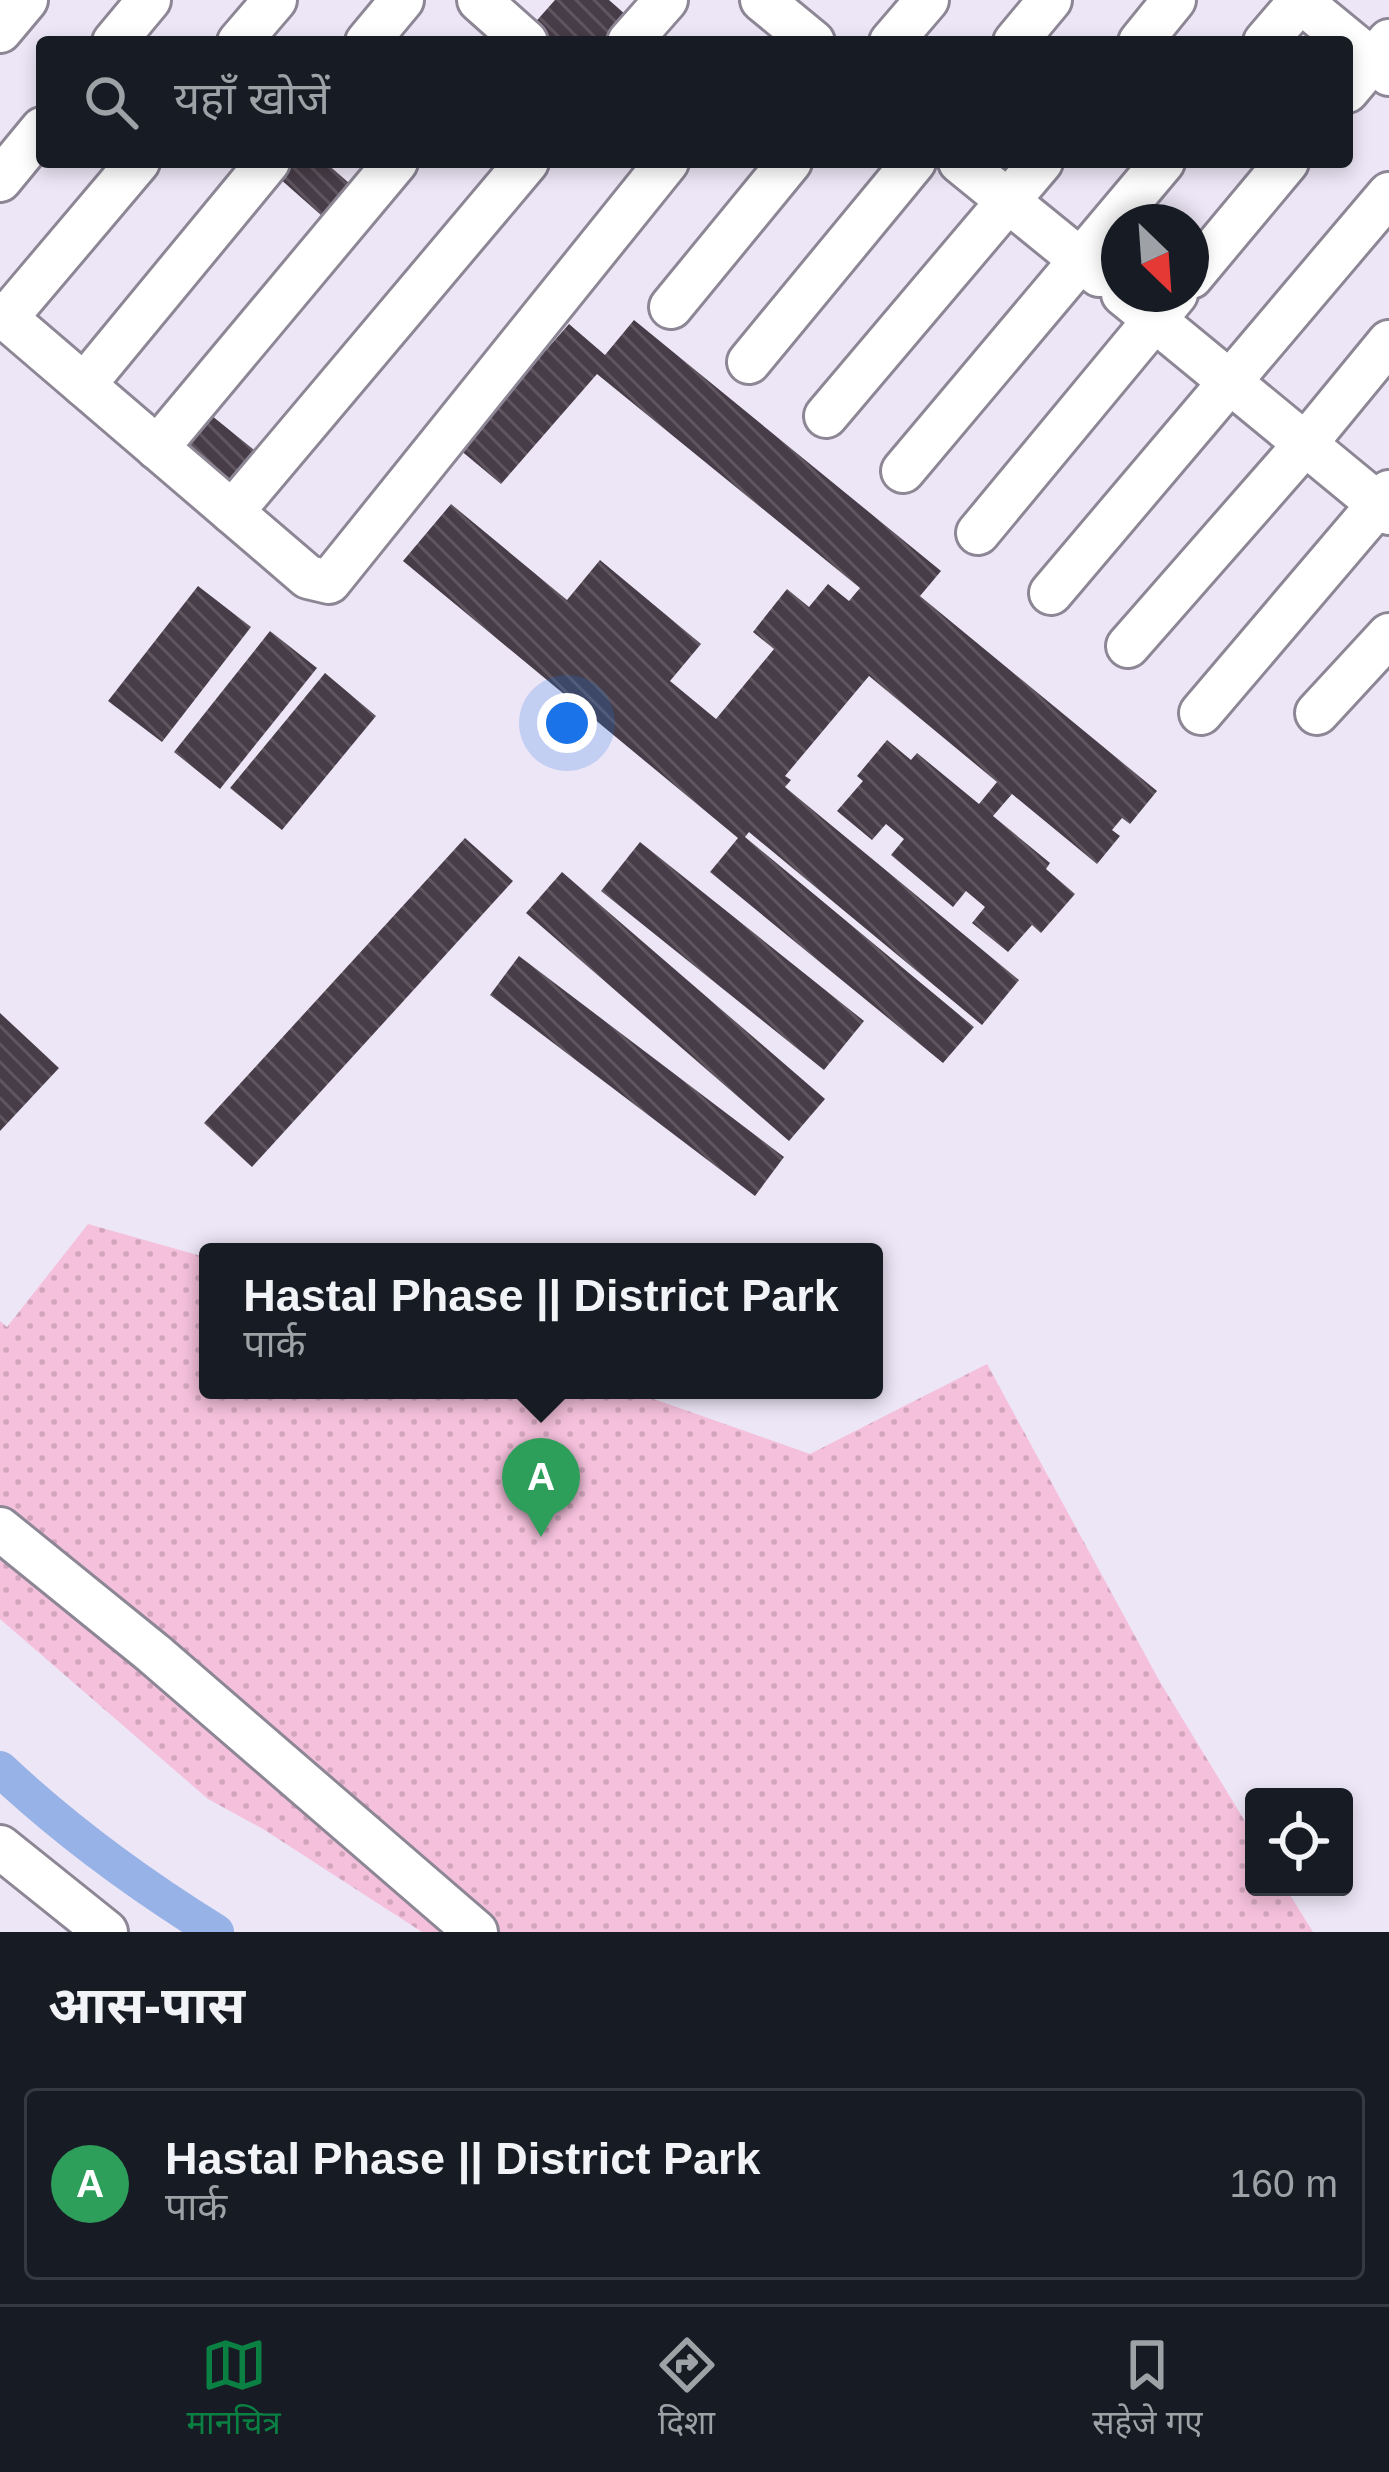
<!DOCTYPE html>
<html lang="hi">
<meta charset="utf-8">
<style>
:root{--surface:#171b24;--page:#20242c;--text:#f1f3f6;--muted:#9ea1a6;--line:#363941;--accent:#0b8043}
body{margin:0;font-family:Arial,"Noto Sans Devanagari",sans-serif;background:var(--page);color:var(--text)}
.controls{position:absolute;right:36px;bottom:36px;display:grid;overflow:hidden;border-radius:12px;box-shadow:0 6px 18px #0003}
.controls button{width:108px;height:108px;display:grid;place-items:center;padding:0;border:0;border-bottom:3px solid var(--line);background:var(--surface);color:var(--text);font:60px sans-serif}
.compass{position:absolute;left:1101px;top:204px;width:108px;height:108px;border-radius:50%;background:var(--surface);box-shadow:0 6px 18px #0003;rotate:155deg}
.you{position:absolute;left:567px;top:723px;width:42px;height:42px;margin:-30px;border:9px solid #fff;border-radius:50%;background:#1a73e8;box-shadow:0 0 0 18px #1a73e833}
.badge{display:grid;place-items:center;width:78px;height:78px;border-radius:50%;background:var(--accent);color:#fff;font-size:39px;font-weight:700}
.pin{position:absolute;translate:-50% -99px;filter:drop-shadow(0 3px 6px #0008)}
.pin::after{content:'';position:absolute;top:63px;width:42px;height:36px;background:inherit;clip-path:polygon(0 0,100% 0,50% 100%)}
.popup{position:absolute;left:199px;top:1243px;width:684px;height:156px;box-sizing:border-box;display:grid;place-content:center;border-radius:12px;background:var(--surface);filter:drop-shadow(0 3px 9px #0005);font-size:39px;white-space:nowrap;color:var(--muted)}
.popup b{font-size:45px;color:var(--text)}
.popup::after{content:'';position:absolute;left:50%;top:100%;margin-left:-24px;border:24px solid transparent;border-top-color:var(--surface)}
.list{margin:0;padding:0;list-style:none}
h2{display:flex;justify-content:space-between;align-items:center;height:156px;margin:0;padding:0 48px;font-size:51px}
h2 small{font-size:39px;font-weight:400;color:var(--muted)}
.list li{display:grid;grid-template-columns:78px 1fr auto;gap:36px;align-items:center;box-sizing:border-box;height:192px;margin:0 24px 24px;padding:0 24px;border:3px solid var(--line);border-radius:12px}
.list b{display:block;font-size:45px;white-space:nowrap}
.list p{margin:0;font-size:39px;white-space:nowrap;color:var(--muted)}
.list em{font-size:39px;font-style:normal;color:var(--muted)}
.icon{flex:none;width:66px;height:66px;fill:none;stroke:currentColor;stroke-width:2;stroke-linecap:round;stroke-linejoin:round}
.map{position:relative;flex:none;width:1389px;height:1932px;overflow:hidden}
.search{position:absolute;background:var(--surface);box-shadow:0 6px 18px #0003;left:36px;right:36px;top:36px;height:132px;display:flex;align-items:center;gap:30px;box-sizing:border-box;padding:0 42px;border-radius:12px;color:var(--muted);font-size:45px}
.sheet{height:372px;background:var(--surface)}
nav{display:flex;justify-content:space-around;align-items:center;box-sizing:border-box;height:168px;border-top:3px solid var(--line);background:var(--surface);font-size:33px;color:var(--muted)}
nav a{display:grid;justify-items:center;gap:6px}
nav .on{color:var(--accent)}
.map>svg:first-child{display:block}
</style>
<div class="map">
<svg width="1389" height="1932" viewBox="0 0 1389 1932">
<defs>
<pattern id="park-dots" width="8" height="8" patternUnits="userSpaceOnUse" patternTransform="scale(3)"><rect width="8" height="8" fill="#f5c0dc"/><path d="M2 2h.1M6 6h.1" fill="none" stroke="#d2a5bd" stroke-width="1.8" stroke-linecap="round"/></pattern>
<pattern id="building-back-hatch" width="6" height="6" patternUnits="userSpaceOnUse" patternTransform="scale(3)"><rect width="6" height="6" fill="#473d48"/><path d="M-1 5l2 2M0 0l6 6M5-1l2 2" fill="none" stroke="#5f5660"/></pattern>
</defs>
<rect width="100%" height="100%" fill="#ede6f7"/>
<path fill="url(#park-dots)" d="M88 1224 208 1258V1390H628L810 1454 987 1364 1160 1682 1254 1836V1887H1285L1313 1932H422L263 1829 208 1799 0 1619V1321L7 1327Z"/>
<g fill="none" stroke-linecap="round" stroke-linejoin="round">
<path stroke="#97b2e6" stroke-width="36" d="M0 1769C65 1830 140 1885 216 1932"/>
</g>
<g fill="url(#building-back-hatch)">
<path d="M555 0H609L633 21 614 42H530L523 36Z"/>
<path d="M278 162H325L358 191 330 223 270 170Z"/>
<path d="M634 320 941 571 920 596 1157 791 1130 824 1122 818 1112 830 1120 836 1097 864 1012 794 993 816 1050 863 1046 869 1075 894 1041 933 1032 925 1008 952 972 923 985 907 966 891 953 907 891 855 904 839 886 824 872 840 837 811 863 781 857 776 887 740 911 760 917 753 979 804 997 782 869 676 785 776 791 780 785 787 1019 980 982 1025 749 832 745 837 974 1027 943 1063 710 872 738 838 403 561 451 504 567 600 600 560 701 644 670 681 716 719 774 649 753 632 787 589 809 607 828 584 849 601 860 588 597 374 501 484 459 449 569 324 605 355Z"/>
<path d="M201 407 264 458 235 494 172 442Z"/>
<path d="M198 586 251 627 162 742 108 701Z"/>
<path d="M270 631 317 668 220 789 174 752Z"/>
<path d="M325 673 376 716 282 830 230 788Z"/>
<path d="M465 838 513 881 252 1167 204 1123Z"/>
<path d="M640 842 864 1021 824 1070 601 891Z"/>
<path d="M562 872 825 1099 789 1141 526 913Z"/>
<path d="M519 956 784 1157 755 1196 490 995Z"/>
<path d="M0 1013 59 1068 0 1131Z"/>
</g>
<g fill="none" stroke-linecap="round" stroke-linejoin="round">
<defs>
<g id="minor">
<path d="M479 0 526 42"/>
<path d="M762 0 813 42"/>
<path d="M1299 0 1389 74"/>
<path d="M0 31 26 0"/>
<path d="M114 42 149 0"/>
<path d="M239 42 275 0"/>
<path d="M367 42 402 0"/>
<path d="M629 42 666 0"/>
<path d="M891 42 927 0"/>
<path d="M1015 42 1050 0"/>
<path d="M1140 42 1174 0"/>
<path d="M1265 42 1301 0"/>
<path d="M1347 91 1389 41"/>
<path d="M960 162 1099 275"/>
<path d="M0 180 42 129"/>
<path d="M1191 277 1287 162"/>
<path d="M1123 294 1389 513"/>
<path d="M671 307 790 162"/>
<path d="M0 313 308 577 329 582 667 162"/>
<path d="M6 318 138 162"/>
<path d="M749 362 914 162"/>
<path d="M84 385 268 162"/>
<path d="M826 416 1041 162"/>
<path d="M157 448 396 162"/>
<path d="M903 471 1163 162"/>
<path d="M232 512 527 162"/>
<path d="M978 533 1176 294"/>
<path d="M1051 593 1389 194"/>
<path d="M1128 646 1306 443 1389 342"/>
<path d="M1201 713 1389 492"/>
<path d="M1317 713 1389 635"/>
<path d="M0 1529 153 1653 476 1932"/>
<path d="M0 1847 106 1932"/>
</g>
</defs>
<use href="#minor" stroke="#8c8695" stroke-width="48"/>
<use href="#minor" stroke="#fff" stroke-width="42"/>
</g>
</svg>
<div class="controls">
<button><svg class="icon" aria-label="locate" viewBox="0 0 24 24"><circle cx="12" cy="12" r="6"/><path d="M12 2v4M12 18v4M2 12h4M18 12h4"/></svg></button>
</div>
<svg class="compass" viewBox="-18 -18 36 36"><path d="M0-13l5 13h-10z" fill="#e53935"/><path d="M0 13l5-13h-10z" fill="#9ea1a6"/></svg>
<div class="you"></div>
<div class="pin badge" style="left:541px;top:1537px;background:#2e9e5b">A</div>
<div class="popup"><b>Hastal Phase || District Park</b>पार्क</div>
<div class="search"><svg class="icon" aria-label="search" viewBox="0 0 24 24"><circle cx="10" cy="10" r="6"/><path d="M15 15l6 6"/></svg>यहाँ खोजें</div>
</div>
<section class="sheet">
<h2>आस-पास<small></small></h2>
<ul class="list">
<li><span class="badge" style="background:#2e9e5b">A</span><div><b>Hastal Phase || District Park</b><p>पार्क</p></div><em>160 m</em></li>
</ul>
</section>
<nav>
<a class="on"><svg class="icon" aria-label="map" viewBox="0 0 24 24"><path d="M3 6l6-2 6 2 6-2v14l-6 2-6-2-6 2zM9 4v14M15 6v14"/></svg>मानचित्र</a>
<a><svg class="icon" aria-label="directions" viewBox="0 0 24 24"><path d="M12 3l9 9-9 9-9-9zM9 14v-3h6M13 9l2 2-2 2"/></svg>दिशा</a>
<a><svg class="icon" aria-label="saved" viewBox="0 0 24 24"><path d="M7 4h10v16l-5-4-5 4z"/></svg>सहेजे गए</a>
</nav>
